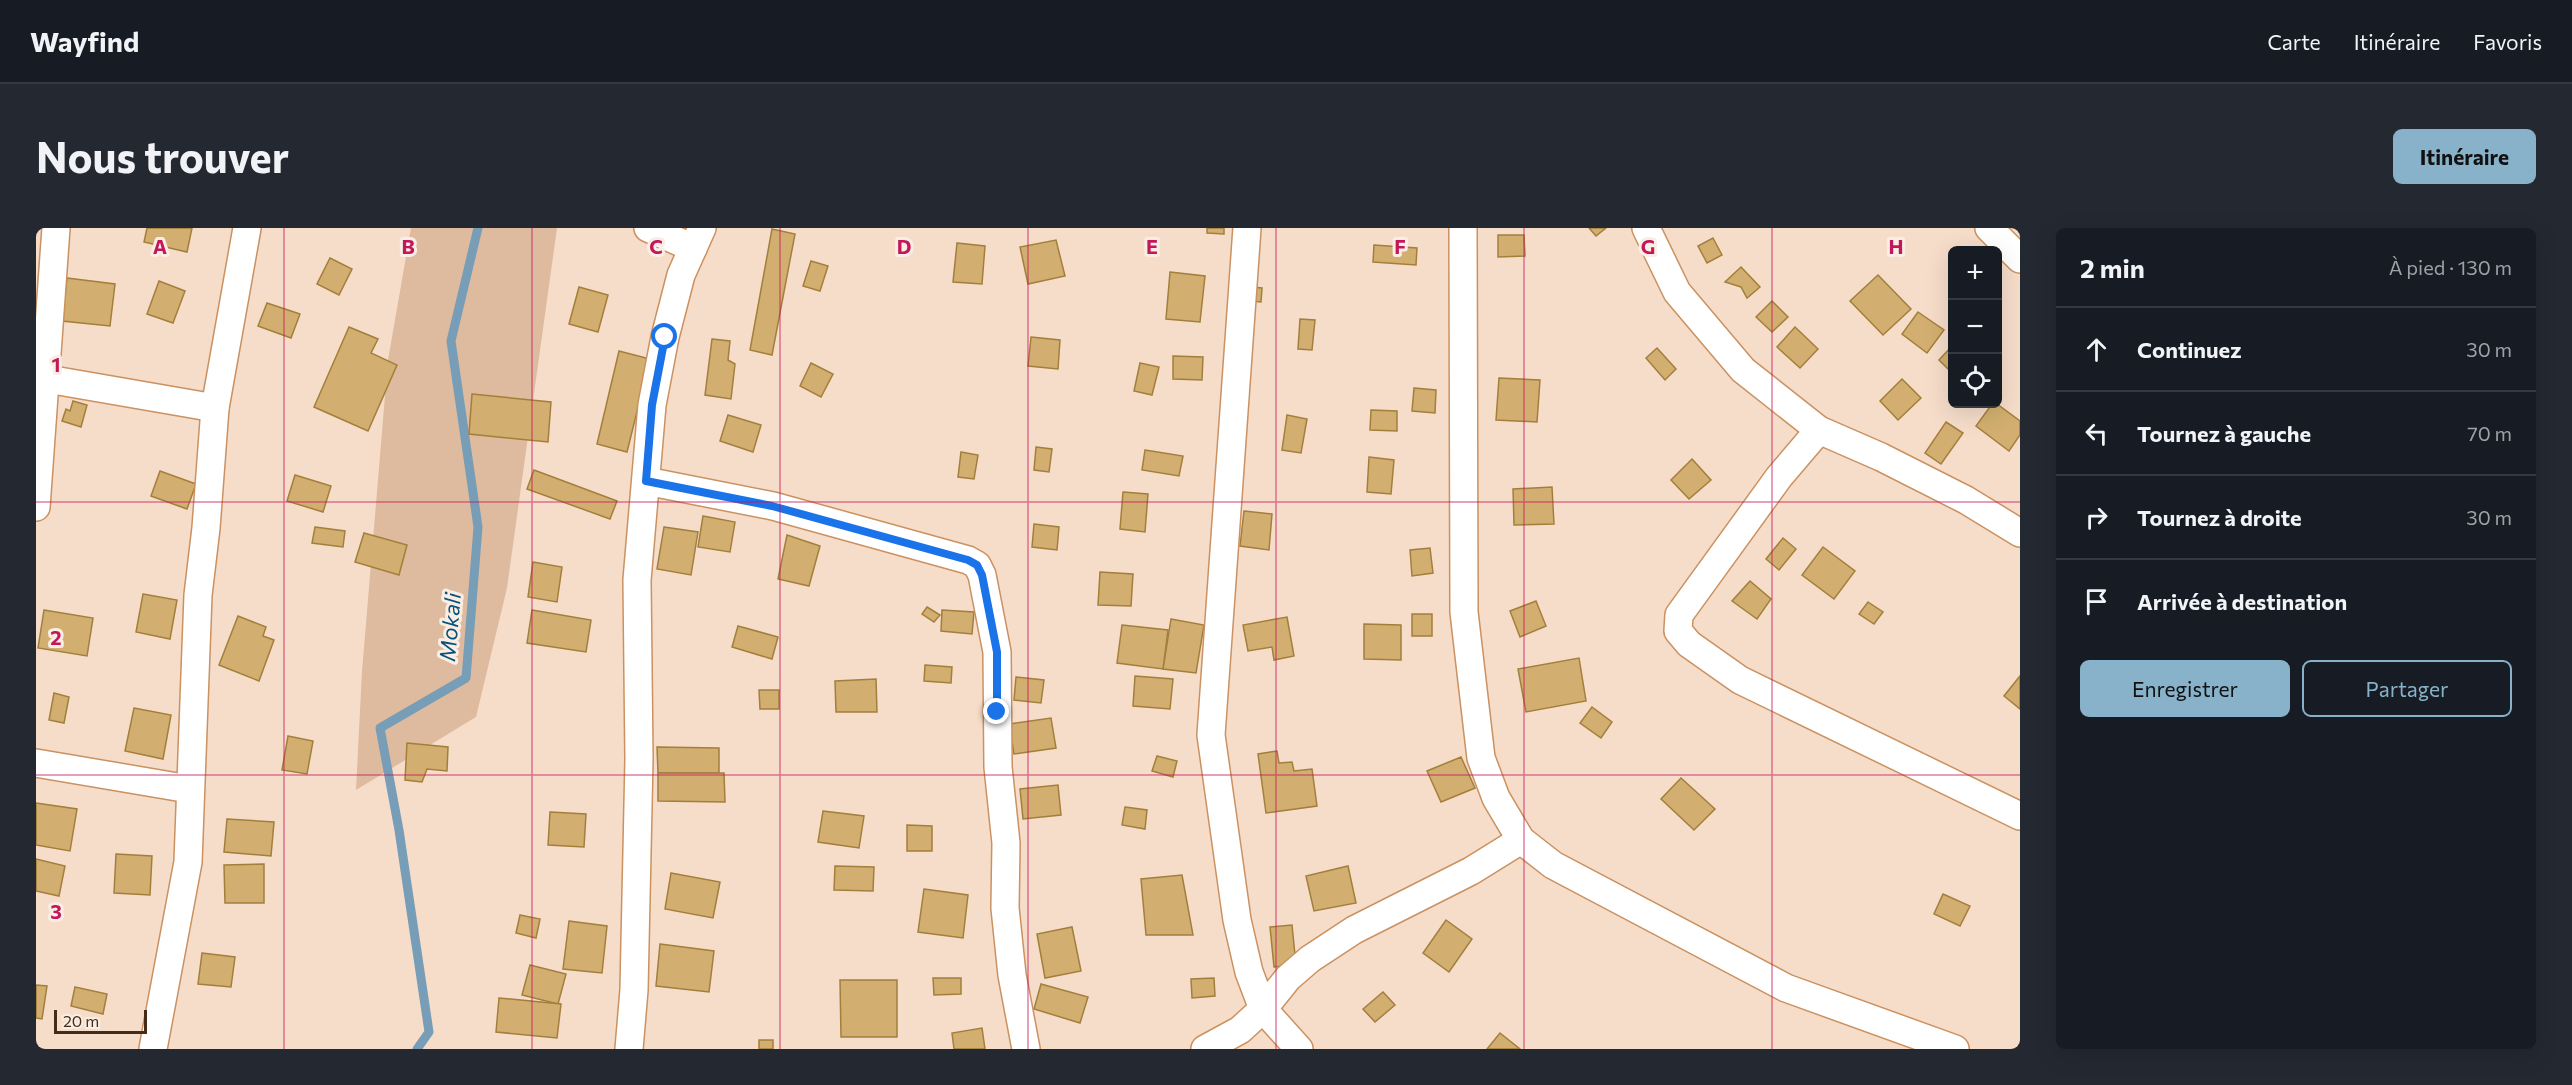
<!DOCTYPE html>
<html lang="fr">
<meta charset="utf-8">
<style>
:root{--surface:#171b24;--page:#242831;--text:#f1f3f6;--muted:#9ea1a6;--line:#363941;--accent:#87b2c9}
body{margin:0;font-family:Commissioner,sans-serif;background:var(--page);color:var(--text)}
.controls{position:absolute;right:18px;top:18px;display:grid;overflow:hidden;border-radius:9px;box-shadow:0 6px 24px #0002}
.controls button{width:54px;height:54px;display:grid;place-items:center;padding:0;border:0;border-bottom:2px solid var(--line);background:var(--surface);color:var(--text);font:30px sans-serif}
.scale{position:absolute;left:18px;bottom:15px;width:93px;box-sizing:border-box;padding-left:6px;border:3px solid #442c18;border-top:0;font-size:16px;line-height:21px;white-space:nowrap;color:#442c18;-webkit-text-stroke:4px #faede3;paint-order:stroke}
.stop{position:absolute;width:18px;height:18px;margin:-14px;border:4px solid #1a73e8;border-radius:50%;background:#fff}
.stop.end{background:#1a73e8;border-color:#fff;box-shadow:0 2px 6px #0008}
.list{margin:0;padding:0;list-style:none}
h2{display:flex;justify-content:space-between;align-items:center;height:78px;margin:0;padding:0 24px;font-size:26px}
h2 small{font-size:20px;font-weight:400;color:var(--muted)}
.list li{display:grid;grid-template-columns:39px 1fr auto;gap:18px;align-items:center;box-sizing:border-box;height:84px;padding:0 24px;border-top:2px solid var(--line)}
.list b{display:block;font-size:22px;white-space:nowrap}
.list em{font-size:20px;font-style:normal;color:var(--muted)}
.actions{display:flex;gap:12px;padding:18px 24px}
.actions a{flex:1;padding:14px 0;border:2px solid var(--accent);border-radius:9px;text-align:center;font-size:21px;color:var(--accent)}
.actions .main{background:var(--accent);color:#111}
.icon{flex:none;width:33px;height:33px;fill:none;stroke:currentColor;stroke-width:2;stroke-linecap:round;stroke-linejoin:round}
.map{position:relative;flex:none;width:1984px;height:821px;overflow:hidden;border-radius:9px}
header{display:flex;align-items:center;gap:36px;box-sizing:border-box;height:84px;padding:0 30px;background:var(--surface);border-bottom:2px solid var(--line)}
header strong{font-size:28px}
nav{display:flex;gap:33px;margin-inline-start:auto;font-size:21px}
.intro{display:flex;align-items:center;justify-content:space-between;box-sizing:border-box;height:144px;padding:0 36px}
h1{margin:0;font-size:42px}
.button{padding:15px 27px;border-radius:9px;background:var(--accent);color:#111;font-size:21px;font-weight:700}
main{display:flex;gap:36px;padding:0 36px}
aside{flex:1;background:var(--surface);border-radius:9px;box-shadow:0 6px 24px #0002}
.map>svg:first-child{display:block}
</style>
<header>
<strong>Wayfind</strong>
<nav><a>Carte</a><a>Itinéraire</a><a>Favoris</a></nav>
</header>
<div class="intro"><h1>Nous trouver</h1><a class="button">Itinéraire</a></div>
<main>
<div class="map">
<svg width="1984" height="821" viewBox="0 0 1984 821">
<rect width="100%" height="100%" fill="#f6ddca"/>
<path fill="#debb9f" d="M375 0H521L471 360 440 489 320 562 326 443 352 132Z"/>
<g fill="none" stroke-linecap="round" stroke-linejoin="round">
<path stroke="#789db7" stroke-width="9" d="M381 821 393 804 363 602 344 500 430 450 442 299 415 113 442 0"/>
</g>
<g fill="#d2af70" stroke="#a37f3c" stroke-width="1.5">
<path d="M111 0H156L151 24 108 14Z"/>
<path d="M1171 0H1188V6L1171 5Z"/>
<path d="M1553 0H1570L1560 8Z"/>
<path d="M736 1 759 6 736 127 714 122Z"/>
<path d="M1462 7H1488L1489 28 1462 29Z"/>
<path d="M1677 10 1686 27 1671 35 1662 18Z"/>
<path d="M1020 12 1029 48 992 56 984 19Z"/>
<path d="M921 15 949 18 946 56 917 54Z"/>
<path d="M1338 17 1381 20 1380 37 1337 34Z"/>
<path d="M294 30 316 41 303 67 281 56Z"/>
<path d="M775 33 792 38 784 63 767 58Z"/>
<path d="M1705 39 1724 59 1711 70 1705 59 1689 54Z"/>
<path d="M1134 44 1169 48 1164 94 1130 91Z"/>
<path d="M1842 47 1875 81 1847 107 1814 73Z"/>
<path d="M31 50 79 56 74 98 26 93Z"/>
<path d="M123 53 149 63 137 95 111 86Z"/>
<path d="M543 59 572 67 562 104 533 96Z"/>
<path d="M1216 59 1226 60 1225 74 1215 73Z"/>
<path d="M1736 73 1752 89 1736 104 1720 89Z"/>
<path d="M231 75 264 86 255 110 222 98Z"/>
<path d="M1882 84 1908 102 1891 125 1866 106Z"/>
<path d="M1264 91 1279 92 1276 122 1262 121Z"/>
<path d="M313 99 342 111 335 125 361 137 332 203 278 179Z"/>
<path d="M1759 99 1782 121 1764 140 1741 119Z"/>
<path d="M995 109 1024 112 1022 141 992 138Z"/>
<path d="M676 111 694 113 692 132 699 136 695 171 669 167Z"/>
<path d="M1916 118V145L1903 132Z"/>
<path d="M1621 120 1640 141 1629 152 1610 130Z"/>
<path d="M583 123 614 131 591 224 561 216Z"/>
<path d="M1137 128 1167 129 1166 152 1137 151Z"/>
<path d="M775 135 797 146 785 169 764 158Z"/>
<path d="M1104 135 1123 139 1116 167 1098 163Z"/>
<path d="M1463 150 1504 152 1501 194 1460 192Z"/>
<path d="M1866 151 1885 170 1862 192 1844 173Z"/>
<path d="M1378 160 1400 162 1399 185 1376 183Z"/>
<path d="M436 166 515 174 512 214 433 206Z"/>
<path d="M37 173 51 177 45 199 26 193 30 181 34 183Z"/>
<path d="M1956 176H1961L1984 193V207L1973 223 1940 198Z"/>
<path d="M1335 182 1361 183V203L1334 202Z"/>
<path d="M692 187 725 197 717 224 684 213Z"/>
<path d="M1251 187 1271 191 1265 225 1246 222Z"/>
<path d="M1910 194 1927 205 1905 236 1889 225Z"/>
<path d="M1000 219 1016 221 1013 244 998 242Z"/>
<path d="M1109 222 1147 228 1143 248 1106 242Z"/>
<path d="M925 224 942 227 938 251 922 249Z"/>
<path d="M1333 229 1358 232 1355 266 1331 264Z"/>
<path d="M1656 231 1675 252 1653 271 1635 252Z"/>
<path d="M498 242 581 273 574 291 491 261Z"/>
<path d="M124 243 160 256 151 281 115 268Z"/>
<path d="M259 247 295 258 287 284 251 273Z"/>
<path d="M1516 259 1518 296 1478 297 1477 261Z"/>
<path d="M1087 264 1112 266 1109 304 1084 301Z"/>
<path d="M1208 283 1236 286 1233 322 1204 318Z"/>
<path d="M667 288 699 294 694 324 662 319Z"/>
<path d="M998 296 1023 299 1021 322 996 319Z"/>
<path d="M279 299 309 303 307 319 276 315Z"/>
<path d="M628 299 662 304 655 347 621 341Z"/>
<path d="M328 305 371 317 363 347 319 334Z"/>
<path d="M751 307 784 318 773 358 742 351Z"/>
<path d="M1747 310 1760 321 1743 342 1730 331Z"/>
<path d="M1787 319 1819 343 1798 371 1766 347Z"/>
<path d="M1394 320 1397 345 1376 348 1374 322Z"/>
<path d="M497 334 526 339 521 374 492 369Z"/>
<path d="M1064 344 1097 346 1095 378 1062 377Z"/>
<path d="M1714 353 1735 371 1721 391 1696 373Z"/>
<path d="M107 366 141 372 134 411 100 404Z"/>
<path d="M1500 373 1510 398 1484 409 1474 383Z"/>
<path d="M1832 374 1847 384 1838 396 1823 386Z"/>
<path d="M891 379 904 387 898 394 886 386Z"/>
<path d="M8 382 57 390 51 428 2 420Z"/>
<path d="M496 382 555 392 550 424 491 415Z"/>
<path d="M906 382 938 384 936 406 905 403Z"/>
<rect x="1376" y="386" width="20" height="22"/>
<path d="M202 388 230 399 227 408 238 412 223 453 183 437Z"/>
<path d="M1251 389 1258 428 1238 432 1236 419 1212 423 1207 397Z"/>
<path d="M1135 391 1168 397 1160 445 1127 441Z"/>
<path d="M1328 396 1365 397V432L1328 431Z"/>
<path d="M1086 397 1132 402 1127 441 1081 435Z"/>
<path d="M702 398 742 409 736 431 696 419Z"/>
<path d="M1543 430 1550 473 1490 484 1482 441Z"/>
<path d="M889 437 916 439 915 455 888 453Z"/>
<path d="M1099 448 1137 451 1134 481 1097 478Z"/>
<path d="M1984 448V481L1968 468Z"/>
<path d="M980 449 1008 452 1005 475 978 472Z"/>
<path d="M840 451 841 484H800L799 453Z"/>
<path d="M723 462H743V481H724Z"/>
<path d="M18 465 33 469 28 495 13 492Z"/>
<path d="M1556 479 1576 494 1565 510 1544 495Z"/>
<path d="M98 480 135 487 127 531 89 523Z"/>
<path d="M1015 490 1020 520 978 526 973 496Z"/>
<path d="M252 508 277 513 271 546 246 542Z"/>
<path d="M371 515 412 519 411 543 391 541 386 554 369 552Z"/>
<path d="M621 519 683 520V545H622Z"/>
<path d="M1241 523 1243 535 1256 534 1258 543 1276 541 1281 578 1230 585 1222 526Z"/>
<path d="M1121 528 1141 533 1137 549 1116 543Z"/>
<path d="M1425 529 1439 560 1405 574 1391 543Z"/>
<path d="M622 545H688L689 574 622 573Z"/>
<path d="M1645 550 1679 581 1658 602 1625 571Z"/>
<path d="M1022 557 1025 587 987 591 984 561Z"/>
<path d="M0 575 41 581 34 623 0 617Z"/>
<path d="M1089 579 1111 582 1109 601 1086 597Z"/>
<path d="M787 583 828 588 823 620 782 614Z"/>
<path d="M514 584 550 586 548 619 512 617Z"/>
<path d="M191 591 238 594 235 628 188 624Z"/>
<path d="M871 597 896 598V623H871Z"/>
<path d="M80 626 116 628 114 667 78 665Z"/>
<path d="M0 631 29 638 23 668 0 663Z"/>
<path d="M228 636V675H189L188 637Z"/>
<path d="M799 638 838 639 837 663 798 662Z"/>
<path d="M1312 638 1320 675 1278 683 1270 648Z"/>
<path d="M635 645 684 654 677 690 629 681Z"/>
<path d="M1146 647 1157 707H1110L1105 651Z"/>
<path d="M888 661 932 667 927 710 882 704Z"/>
<path d="M1907 666 1934 678 1924 698 1898 686Z"/>
<path d="M484 687 504 691 500 710 480 705Z"/>
<path d="M1410 692 1436 711 1413 744 1387 725Z"/>
<path d="M533 693 571 698 566 745 527 741Z"/>
<path d="M1256 697 1260 737 1238 739 1234 699Z"/>
<path d="M1036 699 1045 743 1009 750 1001 706Z"/>
<path d="M624 716 678 723 673 764 620 758Z"/>
<path d="M166 725 199 729 195 759 162 756Z"/>
<path d="M494 737 530 746 522 776 486 767Z"/>
<path d="M897 750H925V766L898 767Z"/>
<path d="M1178 750 1179 768 1156 770 1155 751Z"/>
<path d="M804 752H861V809H805Z"/>
<path d="M1005 756 1052 769 1044 795 998 781Z"/>
<path d="M0 757 11 758 6 791 0 790Z"/>
<path d="M39 759 71 766 67 786 35 778Z"/>
<path d="M1347 764 1359 777 1339 794 1327 781Z"/>
<path d="M463 770 525 776 521 810 460 804Z"/>
<path d="M946 800 949 821H918L916 805Z"/>
<path d="M1464 805 1484 821H1451Z"/>
<rect x="723" y="812" width="14" height="9"/>
</g>
<g fill="none" stroke-linecap="round" stroke-linejoin="round">
<defs>
<g id="minor">
<path d="M612 0 657 20"/>
<path d="M1211 0 1175 507 1201 692 1213 744 1227 781 1263 821"/>
<path d="M1427 0 1428 384 1445 530 1460 570 1485 612 1517 637 1750 760 1919 821"/>
<path d="M1610 0 1641 64 1707 142 1783 202 1845 229 1930 272 1984 305"/>
<path d="M1953 0 1984 31"/>
<path d="M0 149 179 180"/>
<path d="M1783 202 1743 249 1643 387 1642 403 1653 416 1704 452 1984 588"/>
<path d="M610 253 737 278 932 332 941 337 946 347 961 424 962 539 970 615 969 680 976 747 990 821"/>
<path d="M0 279 20 0"/>
<path d="M0 535 153 561"/>
<path d="M117 821 152 634 162 367 170 300 179 180 211 0"/>
<path d="M593 821 598 762 603 531 601 352 616 177 629 109 645 47 666 0"/>
<path d="M1169 821 1204 802 1227 781 1252 750 1274 731 1318 702 1435 643 1485 612"/>
</g>
</defs>
<use href="#minor" stroke="#cb9160" stroke-width="30"/>
<use href="#minor" stroke="#fff" stroke-width="27"/>
</g>
<g fill="none" stroke-linecap="round" stroke-linejoin="round">
<path stroke="#1a73e8" stroke-width="8" d="M629 109 616 177 610 253 736 278 932 332 941 337 946 347 961 424V484"/>
</g>
<path fill="none" stroke="#c2185b" stroke-width="1.5" stroke-opacity="0.55" d="M248 0V821M496 0V821M744 0V821M992 0V821M1240 0V821M1488 0V821M1736 0V821M0 274H1984M0 547H1984"/>
<g text-anchor="middle" stroke-width="6" stroke-linejoin="round" paint-order="stroke">
<g font-size="22" font-style="italic" fill="#05537d" stroke="#faede3">
<text transform="translate(414 399) rotate(-85)" y="8">Mokali</text>
</g>
</g>
<g font-size="20" text-anchor="middle" font-weight="bold" fill="#c2185b" stroke="#faede3" stroke-width="6" stroke-linejoin="round" paint-order="stroke">
<text x="124" y="26">A</text>
<text x="372" y="26">B</text>
<text x="620" y="26">C</text>
<text x="868" y="26">D</text>
<text x="1116" y="26">E</text>
<text x="1364" y="26">F</text>
<text x="1612" y="26">G</text>
<text x="1860" y="26">H</text>
<text x="20" y="144">1</text>
<text x="20" y="417">2</text>
<text x="20" y="691">3</text>
</g>
</svg>
<div class="controls">
<button>+</button>
<button>−</button>
<button><svg class="icon" aria-label="locate" viewBox="0 0 24 24"><circle cx="12" cy="12" r="6"/><path d="M12 2v4M12 18v4M2 12h4M18 12h4"/></svg></button>
</div>
<div class="scale">20 m</div>
<div class="stop" style="left:629px;top:109px"></div>
<div class="stop end" style="left:961px;top:484px"></div>
</div>
<aside>
<h2>2 min<small>À pied · 130 m</small></h2>
<ul class="list">
<li><svg class="icon" aria-label="ahead" viewBox="0 0 24 24"><path d="M12 20V5M6 11l6-6 6 6"/></svg><div><b>Continuez</b></div><em>30 m</em></li>
<li><svg class="icon" aria-label="left" viewBox="0 0 24 24"><path d="M17 20v-9H6M10 6l-5 5 5 5"/></svg><div><b>Tournez à gauche</b></div><em>70 m</em></li>
<li><svg class="icon" aria-label="right" viewBox="0 0 24 24"><path d="M7 20v-9h11M14 6l5 5-5 5"/></svg><div><b>Tournez à droite</b></div><em>30 m</em></li>
<li><svg class="icon" aria-label="arrive" viewBox="0 0 24 24"><path d="M6 21V4h12l-3 4 3 4H6"/></svg><div><b>Arrivée à destination</b></div></li>
</ul>
<div class="actions"><a class="main">Enregistrer</a><a>Partager</a></div>
</aside>
</main>
